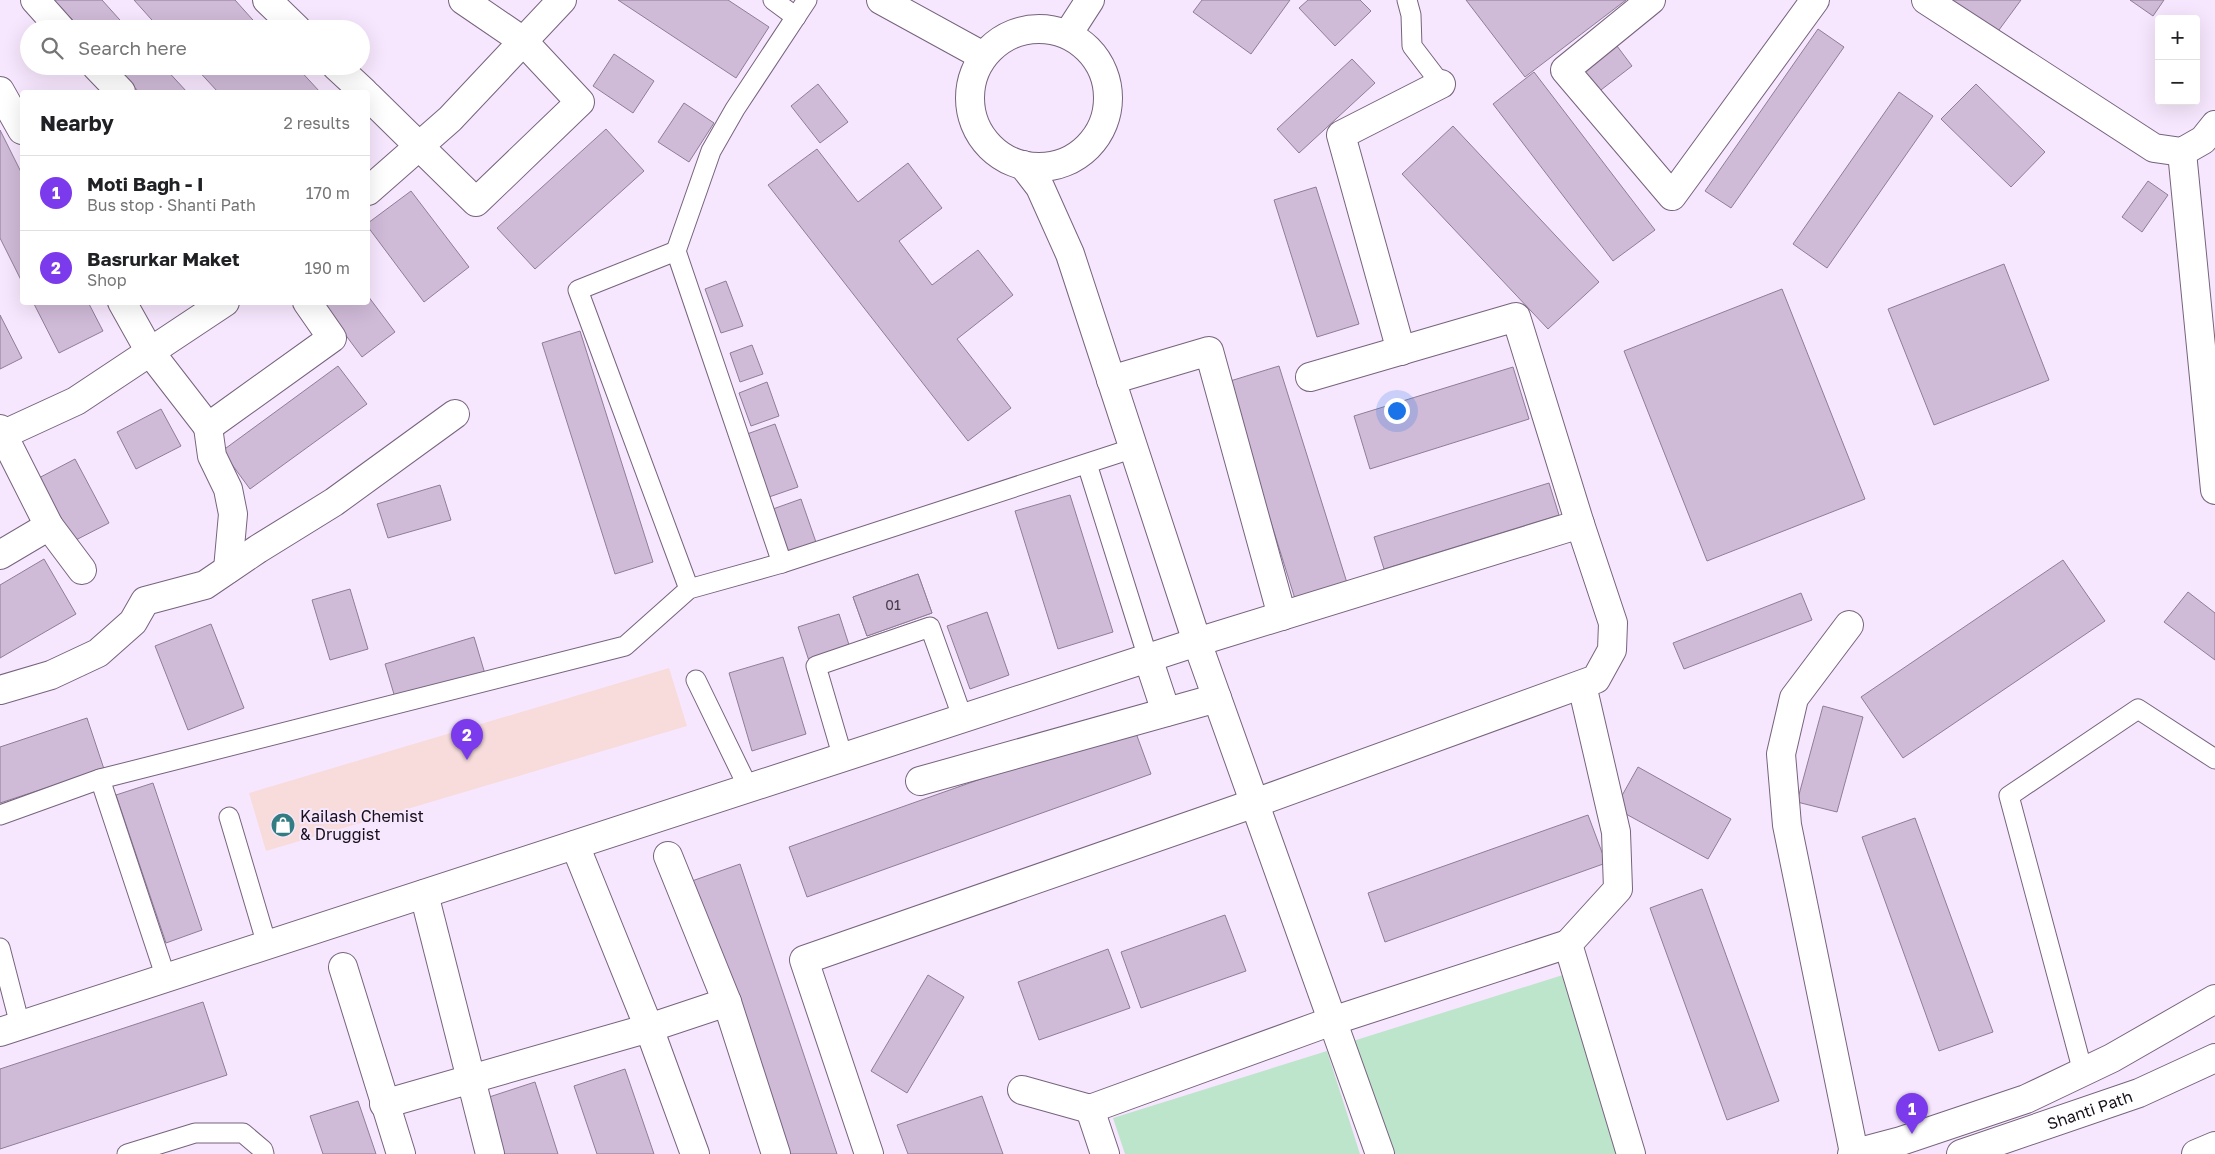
<!DOCTYPE html>
<meta charset="utf-8">
<style>
:root{--surface:#fff;--page:#f2f2f2;--text:#202124;--muted:#757577;--line:#e0e0e0;--accent:#7c3aed}
body{margin:0;font-family:"Golos Text",sans-serif;background:var(--page);color:var(--text)}
.controls{position:absolute;right:15px;top:15px;display:grid;overflow:hidden;border-radius:5px;box-shadow:0 5px 20px #0002}
.controls button{width:45px;height:45px;display:grid;place-items:center;padding:0;border:0;border-bottom:1px solid var(--line);background:var(--surface);color:var(--text);font:25px sans-serif}
.you{position:absolute;left:1396px;top:410px;width:18px;height:18px;margin:-12px;border:4px solid #fff;border-radius:50%;background:#1a73e8;box-shadow:0 0 0 8px #1a73e833}
.badge{display:grid;place-items:center;width:32px;height:32px;border-radius:50%;background:var(--accent);color:#fff;font-size:16px;font-weight:700}
.pin{position:absolute;translate:-50% -41px;filter:drop-shadow(0 1px 2px #0008)}
.pin::after{content:'';position:absolute;top:26px;width:18px;height:15px;background:inherit;clip-path:polygon(0 0,100% 0,50% 100%)}
.list{margin:0;padding:0;list-style:none}
h2{display:flex;justify-content:space-between;align-items:center;height:65px;margin:0;padding:0 20px;font-size:21px}
h2 small{font-size:16px;font-weight:400;color:var(--muted)}
.list li{display:grid;grid-template-columns:32px 1fr auto;gap:15px;align-items:center;box-sizing:border-box;height:75px;padding:0 20px;border-top:1px solid var(--line)}
.list b{display:block;font-size:19px;white-space:nowrap}
.list p{margin:0;font-size:16px;white-space:nowrap;color:var(--muted)}
.list em{font-size:16px;font-style:normal;color:var(--muted)}
.icon{flex:none;width:28px;height:28px;fill:none;stroke:currentColor;stroke-width:2;stroke-linecap:round;stroke-linejoin:round}
.map{position:relative;flex:none;width:2215px;height:1154px;overflow:hidden}
.search{position:absolute;background:var(--surface);box-shadow:0 5px 20px #0002;left:20px;top:20px;width:350px;height:55px;display:flex;align-items:center;gap:12px;box-sizing:border-box;padding:0 18px;border-radius:28px;color:var(--muted);font-size:19px}
.panel{position:absolute;background:var(--surface);box-shadow:0 5px 20px #0002;left:20px;top:90px;width:350px;height:215px;border-radius:5px}
.map>svg:first-child{display:block}
</style>
<div class="map">
<svg width="2215" height="1154" viewBox="0 0 2215 1154">
<rect width="100%" height="100%" fill="#f7e7fe"/>
<path fill="#f7dcdb" d="M669 668 687 726 266 851 249 793Z"/>
<g fill="#bde5cb">
<path d="M1566 974 1623 1154H1389L1353 1041Z"/>
<path d="M1327 1051 1360 1154H1125L1113 1118Z"/>
</g>
<g fill="#cfbad7" stroke="#8f7d97">
<path d="M54 0H102L128 29H81Z"/>
<path d="M134 0H235L261 29H160Z"/>
<path d="M618 0H728L769 27 736 78Z"/>
<path d="M1202 0H1290L1251 54 1193 12Z"/>
<path d="M1308 0H1360L1371 11 1335 46 1299 8Z"/>
<path d="M1466 0H1626L1525 77Z"/>
<path d="M1949 0H2021L1996 34Z"/>
<path d="M2130 0H2164L2153 16Z"/>
<path d="M1818 29 1844 47 1731 208 1705 191Z"/>
<path d="M1614 42 1632 66 1597 93 1579 70Z"/>
<path d="M614 54 654 81 633 113 593 86Z"/>
<path d="M1352 59 1375 83 1299 153 1277 129Z"/>
<path d="M115 66H163L187 92H139Z"/>
<path d="M194 66H296L320 92H218Z"/>
<path d="M1534 72 1655 230 1613 261 1493 104Z"/>
<path d="M818 84 848 122 820 143 791 106Z"/>
<path d="M1976 84 2045 152 2011 187 1941 119Z"/>
<path d="M1899 92 1933 116 1827 268 1793 244Z"/>
<path d="M684 103 714 123 689 162 658 142Z"/>
<path d="M1453 126 1599 282 1548 329 1402 174Z"/>
<path d="M606 129 644 171 535 269 497 228Z"/>
<path d="M0 130 22 174V282L0 238Z"/>
<path d="M817 149 858 202 908 163 942 208 899 241 932 285 978 250 1013 295 957 339 1011 408 968 441 768 185Z"/>
<path d="M2148 181 2168 195 2142 232 2122 217Z"/>
<path d="M1316 187 1359 324 1317 337 1274 200Z"/>
<path d="M411 191 469 267 424 302 368 227V223Z"/>
<path d="M2004 264 2049 380 1934 425 1888 309Z"/>
<path d="M726 281 743 326 721 333 705 289Z"/>
<path d="M1782 289 1865 499 1707 561 1624 351Z"/>
<path d="M368 296 395 332 362 357 321 302H368Z"/>
<path d="M33 302H88L103 331 59 353Z"/>
<path d="M0 315 22 358 0 369Z"/>
<path d="M580 331 653 562 615 574 542 343Z"/>
<path d="M752 345 763 374 740 382 730 353Z"/>
<path d="M338 366 367 404 250 489 222 451Z"/>
<path d="M1279 366 1348 586 1296 602 1227 382Z"/>
<path d="M1513 367 1529 419 1370 469 1354 416Z"/>
<path d="M767 382 779 416 751 426 739 393Z"/>
<path d="M161 409 181 446 136 469 117 432Z"/>
<path d="M775 424 798 487 769 497 747 434Z"/>
<path d="M75 459 109 523 68 544 35 480Z"/>
<path d="M1549 483 1559 515 1384 569 1374 537Z"/>
<path d="M440 485 451 520 388 538 377 504Z"/>
<path d="M1070 495 1113 632 1058 649 1015 511Z"/>
<path d="M801 499 818 548 790 558 773 509Z"/>
<path d="M44 559 76 614 0 658V585Z"/>
<path d="M2063 560 2105 621 1903 758 1861 697Z"/>
<path d="M918 574 932 613 867 636 853 597Z"/>
<path d="M918 574 932 613 867 636 853 597Z"/>
<path d="M350 589 368 649 330 660 312 600Z"/>
<path d="M2188 592 2215 613V660L2164 622Z"/>
<path d="M1801 593 1812 620 1684 669 1673 643Z"/>
<path d="M987 612 1009 675 970 689 947 626Z"/>
<path d="M839 614 851 651 810 664 798 627Z"/>
<path d="M211 624 244 708 188 730 155 646Z"/>
<path d="M474 637 485 674 396 701 385 664Z"/>
<path d="M783 657 806 734 752 751 729 673Z"/>
<path d="M1823 706 1863 717 1837 812 1797 802Z"/>
<path d="M87 718 104 769 0 803V747Z"/>
<path d="M1133 725 1151 774 807 897 789 847Z"/>
<path d="M1638 767 1731 819 1708 859 1615 808Z"/>
<path d="M153 783 202 930 166 943 116 795Z"/>
<path d="M1588 815 1606 863 1385 942 1368 893Z"/>
<path d="M1915 818 1993 1032 1939 1051 1862 837Z"/>
<path d="M740 864 837 1154H784L692 881Z"/>
<path d="M1702 889 1779 1101 1727 1120 1650 908Z"/>
<path d="M1225 915 1246 971 1141 1008 1121 952Z"/>
<path d="M1108 949 1130 1008 1039 1040 1018 982Z"/>
<path d="M928 975 964 997 907 1093 871 1071Z"/>
<path d="M203 1002 227 1075 0 1149V1069Z"/>
<path d="M625 1069 654 1154H597L574 1086Z"/>
<path d="M535 1082 558 1154H495L477 1101Z"/>
<path d="M982 1096 1003 1154H908L897 1125Z"/>
<path d="M358 1101 376 1154H323L310 1116Z"/>
</g>
<g fill="none" stroke-linecap="round" stroke-linejoin="round">
<defs>
<g id="service">
<path d="M773 0 796 17"/>
<path d="M1407 0 1411 15 1412 46 1441 84"/>
<path d="M676 251 711 151 735 109 807 0"/>
<path d="M1087 464 1148 658"/>
<path d="M689 589 578 290 676 251 782 563"/>
<path d="M696 680 749 789"/>
<path d="M843 758 816 666 930 627 963 719"/>
<path d="M100 779 625 646 689 589 782 563 1134 448"/>
<path d="M0 815 100 779 166 978"/>
<path d="M229 817 267 945"/>
<path d="M0 948 20 1025"/>
<path d="M2083 1072 2009 796 2138 709 2215 759"/>
<path d="M127 1154 195 1133H243L263 1150 264 1154"/>
</g>
<g id="minor">
<path d="M35 0 61 29"/>
<path d="M267 0 297 29"/>
<path d="M881 0 983 56"/>
<path d="M1651 0 1565 70 1672 196 1815 0"/>
<path d="M1926 0 2154 148 2182 152 2203 140 2215 125"/>
<circle cx="1039" cy="98" r="69"/>
<path d="M1068 34 1090 0"/>
<path d="M96 66 121 92"/>
<path d="M336 66 364 92"/>
<path d="M0 91 22 130"/>
<path d="M368 96 476 202 580 102 523 41 463 0"/>
<path d="M2182 152 2215 490"/>
<path d="M1023 165 1040 187 1070 254 1197 642 1380 1154"/>
<path d="M368 191 450 119 562 0"/>
<path d="M122 302 150 352 208 427 332 338 307 302"/>
<path d="M1401 351 1341 135 1441 84"/>
<path d="M1111 380 1209 351 1282 616"/>
<path d="M208 427 212 456 228 489 233 514 228 569"/>
<path d="M0 429 49 526"/>
<path d="M0 436 76 401 225 302"/>
<path d="M0 555 49 526 82 570"/>
<path d="M1849 625 1794 698 1781 754 1787 825 1854 1153"/>
<path d="M1148 658 1166 712"/>
<path d="M1582 685 1616 832 1618 889 1568 944 1631 1154"/>
<path d="M0 690 51 675 98 653 133 622 145 601 205 585 258 549 334 502 455 414"/>
<path d="M920 781 1217 698"/>
<path d="M575 845 649 1028 727 1002"/>
<path d="M668 856 727 1002 776 1154"/>
<path d="M424 894 490 1154"/>
<path d="M343 967 401 1154"/>
<path d="M0 1032 1197 642 1580 524"/>
<path d="M1022 1090 1090 1109 1332 1021 1568 944"/>
<path d="M384 1104 649 1028 695 1154"/>
<path d="M1090 1109 1105 1154"/>
<path d="M869 1154 804 960 1255 803 1596 679 1612 650 1613 623 1580 524 1516 317 1310 377"/>
<path d="M1852 1154 1901 1141 2026 1099 2112 1058 2215 999"/>
</g>
<g id="secondary">
<path id="s1" d="M1961 1154 2139 1093 2215 1058"/>
<path d="M2196 1154 2215 1146"/>
</g>
</defs>
<use href="#service" stroke="#76637d" stroke-width="21"/>
<use href="#minor" stroke="#76637d" stroke-width="30"/>
<use href="#secondary" stroke="#76637d" stroke-width="30"/>
<use href="#service" stroke="#fff" stroke-width="19"/>
<use href="#minor" stroke="#fff" stroke-width="28"/>
<use href="#secondary" stroke="#fff" stroke-width="28"/>
</g>
<defs>
<symbol id="shop-disc" viewBox="-11 -11 22 22"><circle r="9.5" fill="#337c82" stroke="#f7e7fe"/><path d="M-5-2.5h2.3a2.7 3.5 0 0 1 5.4 0H5L5.5 6h-11ZM-1.5-2.5h3a1.5 2.3 0 0 0-3 0Z" fill="#fff"/></symbol>
</defs>
<g fill-rule="evenodd">
<use href="#shop-disc" x="269" y="811" width="28" height="28"/>
</g>
<g text-anchor="middle" stroke-width="4" stroke-linejoin="round" paint-order="stroke">
<g font-size="14" fill="#453a49">
<text x="893" y="610">01</text>
</g>
<g font-size="16" fill="#17101a" stroke="#f7e7fe" text-anchor="start">
<text x="300" y="822">Kailash Chemist<tspan x="300" dy="18">&amp; Druggist</tspan></text>
</g>
<g font-size="16" fill="#17101a" stroke="#f7e7fe">
<text dy="6" stroke="none"><textPath href="#s1" startOffset="136">Shanti Path</textPath></text>
</g>
</g>
</svg>
<div class="controls">
<button>+</button>
<button>−</button>
</div>
<div class="you"></div>
<div class="pin badge" style="left:1912px;top:1134px">1</div>
<div class="pin badge" style="left:467px;top:760px">2</div>
<div class="search"><svg class="icon" aria-label="search" viewBox="0 0 24 24"><circle cx="10" cy="10" r="6"/><path d="M15 15l6 6"/></svg>Search here</div>
<section class="panel">
<h2>Nearby<small>2 results</small></h2>
<ul class="list">
<li><span class="badge">1</span><div><b>Moti Bagh - I</b><p>Bus stop · Shanti Path</p></div><em>170 m</em></li>
<li><span class="badge">2</span><div><b>Basrurkar Maket</b><p>Shop</p></div><em>190 m</em></li>
</ul>
</section>
</div>
